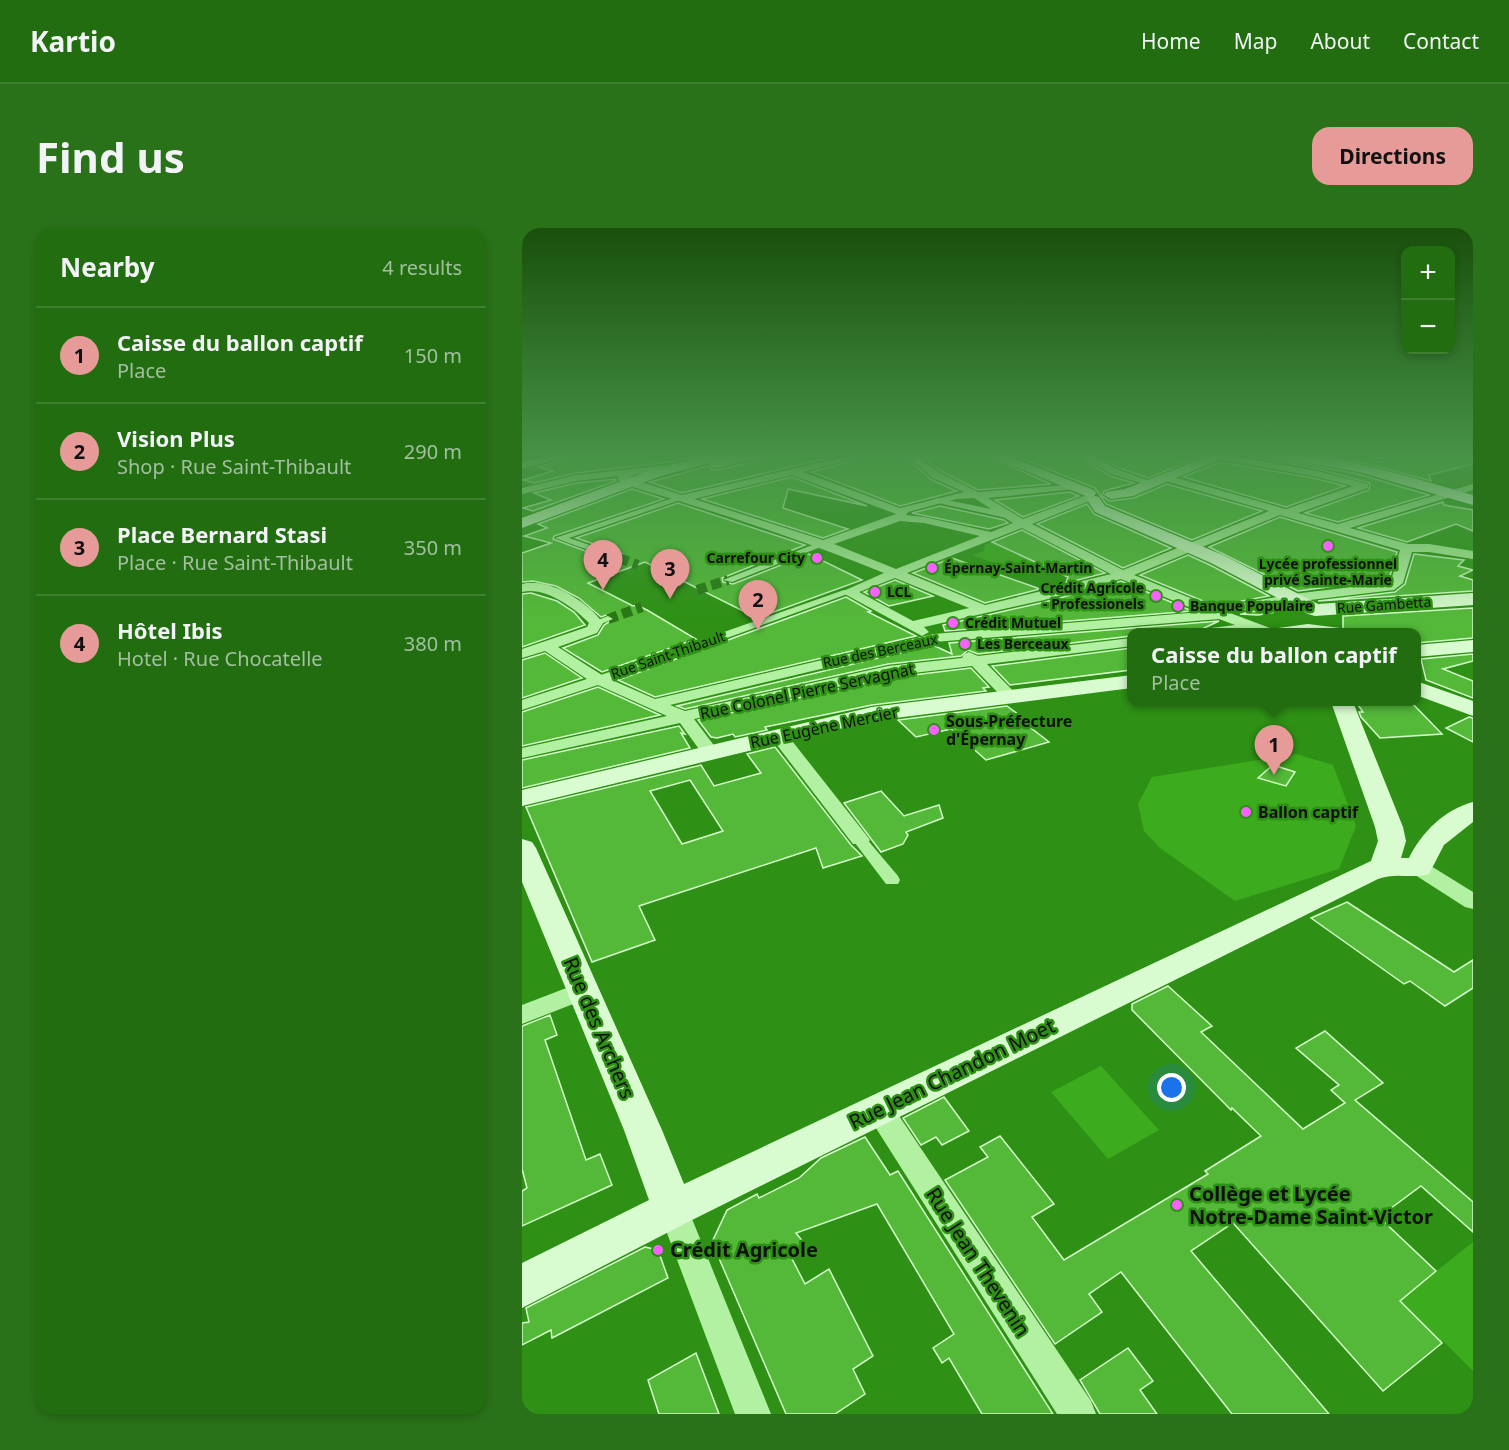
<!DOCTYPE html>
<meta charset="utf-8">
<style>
:root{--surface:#226d10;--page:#2a7219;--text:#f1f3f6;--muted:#a2c09f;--line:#3f8030;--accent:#e69b98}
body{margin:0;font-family:"Noto Sans",sans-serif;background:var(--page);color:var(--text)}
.controls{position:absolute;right:18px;top:18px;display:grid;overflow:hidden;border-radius:12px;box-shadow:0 3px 9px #0003}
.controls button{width:54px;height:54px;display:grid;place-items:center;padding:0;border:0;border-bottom:2px solid var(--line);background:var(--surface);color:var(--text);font:30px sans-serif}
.you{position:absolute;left:650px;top:860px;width:21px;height:21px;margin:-15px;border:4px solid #fff;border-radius:50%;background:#1a73e8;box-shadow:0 0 0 9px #1a73e833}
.badge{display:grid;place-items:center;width:39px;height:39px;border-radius:50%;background:var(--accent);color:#111;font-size:20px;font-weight:700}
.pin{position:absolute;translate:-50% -50px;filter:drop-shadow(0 2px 3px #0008)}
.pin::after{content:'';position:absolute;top:32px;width:21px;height:18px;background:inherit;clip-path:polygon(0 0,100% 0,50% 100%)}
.popup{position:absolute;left:605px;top:400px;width:294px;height:78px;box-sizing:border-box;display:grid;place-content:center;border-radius:12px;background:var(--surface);filter:drop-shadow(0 2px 4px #0005);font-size:20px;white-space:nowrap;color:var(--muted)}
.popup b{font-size:22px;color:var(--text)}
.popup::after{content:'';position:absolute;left:50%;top:100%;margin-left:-12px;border:12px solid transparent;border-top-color:var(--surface)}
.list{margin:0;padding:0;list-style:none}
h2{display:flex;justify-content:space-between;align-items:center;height:78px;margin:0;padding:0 24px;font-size:26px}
h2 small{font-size:20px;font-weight:400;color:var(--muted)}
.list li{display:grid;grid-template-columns:39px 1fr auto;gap:18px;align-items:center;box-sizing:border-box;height:96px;padding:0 24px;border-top:2px solid var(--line)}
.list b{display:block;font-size:22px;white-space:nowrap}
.list p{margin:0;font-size:20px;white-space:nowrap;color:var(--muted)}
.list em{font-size:20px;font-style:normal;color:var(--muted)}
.map{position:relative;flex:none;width:951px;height:1186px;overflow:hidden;border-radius:18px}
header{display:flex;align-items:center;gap:36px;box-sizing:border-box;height:84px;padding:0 30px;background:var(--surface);border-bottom:2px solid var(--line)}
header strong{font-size:28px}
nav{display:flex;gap:33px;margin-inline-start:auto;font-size:21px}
.intro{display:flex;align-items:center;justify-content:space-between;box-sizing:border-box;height:144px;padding:0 36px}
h1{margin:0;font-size:42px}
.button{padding:15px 27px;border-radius:18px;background:var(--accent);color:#111;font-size:21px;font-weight:700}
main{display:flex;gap:36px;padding:0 36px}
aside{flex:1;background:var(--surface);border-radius:18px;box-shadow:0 3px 9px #0003}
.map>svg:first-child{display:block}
</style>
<header>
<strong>Kartio</strong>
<nav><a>Home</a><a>Map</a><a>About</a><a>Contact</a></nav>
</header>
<div class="intro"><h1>Find us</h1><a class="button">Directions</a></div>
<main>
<aside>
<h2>Nearby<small>4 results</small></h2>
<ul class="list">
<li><span class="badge">1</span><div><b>Caisse du ballon captif</b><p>Place</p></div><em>150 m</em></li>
<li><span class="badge">2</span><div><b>Vision Plus</b><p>Shop · Rue Saint-Thibault</p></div><em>290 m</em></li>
<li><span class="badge">3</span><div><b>Place Bernard Stasi</b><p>Place · Rue Saint-Thibault</p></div><em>350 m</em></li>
<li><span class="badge">4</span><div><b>Hôtel Ibis</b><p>Hotel · Rue Chocatelle</p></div><em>380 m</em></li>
</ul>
</aside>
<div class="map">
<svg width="951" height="1186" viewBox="0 0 951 1186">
<rect width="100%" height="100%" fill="#2e9115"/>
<g fill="#3cab1d">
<path d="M480 310 523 333 500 345 450 327 462 323 463 317Z"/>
<path d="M774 526 811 537 834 598 817 641 713 673 638 620 622 603 616 576 630 549Z"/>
<path d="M579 838 637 902 586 931 529 864Z"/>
<path d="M754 948 892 1061 951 1014V1143L920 1112V1115Z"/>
</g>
<g fill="#54b839" stroke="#d4fcc9" stroke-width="1.5" fill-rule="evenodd">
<path d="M67 225H183L149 234 54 245 12 255 1 252 31 243 16 239Z"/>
<path d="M249 225H327L160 265 128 254 186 238 189 241 195 242 247 230Z"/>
<path d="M431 225H459L529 256 456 262 419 243 405 233Z"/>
<path d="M486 225H551L588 248 612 255 582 263 580 268 588 273 612 270 645 256 740 283 670 312 584 276 573 260Z"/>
<path d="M570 225H662L676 230 626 250 598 240Z"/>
<path d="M726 225 836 246 907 267 816 294 783 285 847 262 848 255 792 240 720 227Z"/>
<path d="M787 225H855L851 230 855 234H862L872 225H931L951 231V236L907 247 909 253 850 237Z"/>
<path d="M357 226 389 234 410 252 435 263 378 278 289 244Z"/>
<path d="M698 234 791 250 823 258 764 279 661 249Z"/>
<path d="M270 249 345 278 266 261 261 280 326 301 301 310 180 271Z"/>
<path d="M94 251V253L11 283 1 280 29 272 12 265 54 255Z"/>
<path d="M110 261 142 271 32 308 31 311 93 334H100L102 332 101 326 54 310 156 275 283 317 200 350 201 354 211 356 287 326 340 352 235 390 123 334 66 355 111 378 115 377 125 382 174 411 80 444 41 420 76 407 82 397 93 390 87 386 79 389 57 370 34 358 11 353 0 354V325L29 315 2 308 25 300 16 296Z"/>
<path d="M548 264 557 268 501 289 473 272Z"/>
<path d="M921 274 922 277 951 282V303L934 296 885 314 836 300Z"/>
<path d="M565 276 572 286 649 320 601 340 515 296Z"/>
<path d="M418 278 482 292 486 295 467 301 390 285Z"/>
<path d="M758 289 875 324 867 351 776 363 687 319Z"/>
<path d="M500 302 583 345 544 355 546 349 470 314Z"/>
<path d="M892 326 942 332 936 338 951 342 938 348 951 352V363L796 373 873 364 883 356Z"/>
<path d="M666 327 688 337 747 368 693 378 618 347Z"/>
<path d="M430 330 518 361 463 375 391 345Z"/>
<path d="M373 352 411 368 367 378 342 364Z"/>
<path d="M599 353 670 383 423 403 421 397 523 374Z"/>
<path d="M9 365 35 373 52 384 63 397 0 419V366Z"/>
<path d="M324 369 349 383 346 384 394 408 133 469 96 452Z"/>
<path d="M765 377 772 381 736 387 718 386Z"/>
<path d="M951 380V410L894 415V405H823L821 401V388Z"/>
<path d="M697 393 678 402 654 405H609V408L456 426 446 422 439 428 366 436 163 481 155 478 411 417 430 426 427 415Z"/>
<path d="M609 420V442L488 457 470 438Z"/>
<path d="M23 425 60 450 0 470V432Z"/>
<path d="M951 426V433L921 441 951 453V470L904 452 899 431Z"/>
<path d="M449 440 467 459 461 460 464 463 350 477 243 499 245 502 213 509 211 506 195 510 189 509 176 492 366 450Z"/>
<path d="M76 459 138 487 0 518V484Z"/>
<path d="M834 474H889L920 506 858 510 839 489 837 484H841Z"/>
<path d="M485 478 504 492 500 493 527 514 464 532 429 501 394 509 376 492Z"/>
<path d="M947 489 951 490V514L924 500Z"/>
<path d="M157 498 163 506 159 505 168 520 0 560V532Z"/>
<path d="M253 519 329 617 340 628 301 640 294 620 117 678 133 712 70 734 4 579 179 537 192 558 239 545 225 526ZM168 552 201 603 160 616 128 563Z"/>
<path d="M751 537 773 544 764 558 736 550Z"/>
<path d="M359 563 382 588 417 577 421 590 384 604 386 607 381 616 359 624 322 575Z"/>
<path d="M825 674 932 744 951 732V760L923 778 888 753 882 756 789 690Z"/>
<path d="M646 758 690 798 679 804 781 901 823 875 809 862 817 857 774 820 803 803 861 855 833 872 951 974V1004L899 958 857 989 914 1043 878 1073 920 1115 861 1163 711 995 669 1023 807 1186H710L599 1044 567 1066 580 1084 533 1116 423 952 466 929 458 919 478 908 532 976 510 989 542 1032 686 946 683 943 739 908 710 880 709 882 610 782V776Z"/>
<path d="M28 787 35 807 23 812 64 932 78 926 90 957 0 998V963L5 960 0 941V798Z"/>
<path d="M422 869 447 903 420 917 414 909 399 917 381 890Z"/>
<path d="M343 909 368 947 376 943 531 1186H460L427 1130 420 1135 411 1120 432 1106 355 976 274 1005 282 1015 266 1023 283 1056 307 1041 351 1128 331 1141 343 1166 313 1186H264L190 1014 205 982 235 966 237 970 277 950 299 930Z"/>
<path d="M123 1019 136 1022 146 1050 30 1110 29 1102 0 1117V1095L7 1094 4 1080Z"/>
<path d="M606 1120 631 1153 618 1162 635 1186H578L558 1152Z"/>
<path d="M174 1125 197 1186H137L126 1152Z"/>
</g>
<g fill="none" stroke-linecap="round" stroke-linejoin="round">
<path stroke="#287714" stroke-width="8" stroke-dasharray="8 4.5" stroke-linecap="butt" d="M97 330 101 331"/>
<g stroke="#287714" stroke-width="10" stroke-dasharray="10 5" stroke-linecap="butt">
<path d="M97 330 116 337"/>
<path d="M175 362 206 352"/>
<path d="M86 391 120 379"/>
</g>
<g fill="#b3f1a2" fill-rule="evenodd">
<path d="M157 268 164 270 47 310 100 328V332H94L33 310Z"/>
<path d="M415 270 489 285 493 288 489 291 412 274 411 272Z"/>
<path d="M298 314 306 316 210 354 201 352Z"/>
<path d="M322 362 331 364 81 455H73L71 452 73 449Z"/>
<path d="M86 388 91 391 74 398 69 395Z"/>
<path d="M338 607 343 609 376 648 378 652 376 656H364L333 615 330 612Z"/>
</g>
<g fill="#b3f1a2" fill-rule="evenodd">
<path d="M45 225H65L0 240V234Z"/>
<path d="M338 225H355L281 244 378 280 442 264 411 250 390 232 359 225H429L400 232 418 245 456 264 557 256V260L553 261 466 270 501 291 562 268H570V272L510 296 601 342 747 283 640 252V248H648L764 281 831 258 791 248 696 231 694 229 699 226 791 242 846 256V260L776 285 816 296 951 256V262L828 300 886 316H907L951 323V331L907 324H890L881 355 872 362 771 374 708 385 751 401 753 404H679L681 401 713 397 697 391 412 414 148 477 163 483 366 438 440 430 442 426 447 424 456 428 610 410V418L465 436 495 467 487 472 481 470 450 438 366 448 172 491 197 524 194 528H182L158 495 0 530V520L145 488 76 457 0 482V472L65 451 23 423 0 430V421L65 399 67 395C52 379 22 358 0 364V356C27 349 66 374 81 395L75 405 36 419 83 449 133 471 412 406 679 384 599 351 522 372 402 399 407 404 400 408 319 364 362 345C278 311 192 283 104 257L96 252V248L54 253 0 266V260L54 247 155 236 158 237V241L114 246 107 250 160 267ZM270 247 374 286 301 312 172 271ZM452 270 491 295 469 304 402 289 384 287 386 284 434 271ZM758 287 878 322 869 353 864 355 771 366 693 380 612 347ZM378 293 402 295 458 308 374 341 312 316ZM500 300 589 346 463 377 385 345ZM373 350 447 380 391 393 337 364Z"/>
<path d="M553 225H565L597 242 634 255 629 258 589 246Z"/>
<path d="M859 225H870L861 232H855L853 230Z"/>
<path d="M257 503 263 504 345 608 348 612 345 616H331L248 508 251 504Z"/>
<path d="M897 633 904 635 951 664V681L943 679 890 645 887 640 890 635Z"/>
<path d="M60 754 69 757 72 763 69 769 0 796V777Z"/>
<path d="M357 870 367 873 569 1173 574 1186H535L347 889 343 881 347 873Z"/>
<path d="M151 967 162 971 166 981 249 1186H213L136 981 140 971Z"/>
</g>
<g fill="#d9fbd0" fill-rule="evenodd">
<path d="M193 225H247L246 228 194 240 189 239 188 235 139 248 0 300V290L129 242Z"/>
<path d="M461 225H479L572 262 574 265 572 268 577 269 583 278 701 327 796 376 951 365V377L793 388 786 386 689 335 573 284 565 272 566 269Z"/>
<path d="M694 225H713L611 268 589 271 582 267 584 264 603 261Z"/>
<path d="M786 396 818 400 821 404H753L756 400Z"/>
<path d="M951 412V424L894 429V417Z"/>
<path d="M610 447V460L350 493 0 578V562L350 479Z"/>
<path d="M894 453 951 473V488L894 467Z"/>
<path d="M809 474H831L881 599 884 613 879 630H887C899 605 923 581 951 574V594L922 617 907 646C890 651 873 644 856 651L166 994 0 1080V1035L127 972 102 902 0 654V611L10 614 14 620 140 902 162 956 849 633 856 613 853 599Z"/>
</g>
<path fill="#efffec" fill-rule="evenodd" d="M746 225C817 225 883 248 951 267V277L837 244 753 229Z"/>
</g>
<linearGradient id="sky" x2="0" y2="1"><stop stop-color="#19500c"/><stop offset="0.58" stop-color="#469246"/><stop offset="1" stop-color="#469246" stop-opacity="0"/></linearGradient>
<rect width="951" height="391" fill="url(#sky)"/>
<g fill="#f762ff" stroke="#2e9115" stroke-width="2">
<circle cx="806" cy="318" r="6"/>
<circle cx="295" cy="330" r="6"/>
<circle cx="410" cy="340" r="6"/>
<circle cx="353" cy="364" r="6"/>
<circle cx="634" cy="368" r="6"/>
<circle cx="656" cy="378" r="6"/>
<circle cx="431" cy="395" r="6"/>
<circle cx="443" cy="416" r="6"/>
<circle cx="412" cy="502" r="6"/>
<circle cx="724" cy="584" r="6"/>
<circle cx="655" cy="977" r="6"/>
<circle cx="136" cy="1022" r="6"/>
</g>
<g text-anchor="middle" stroke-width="5" stroke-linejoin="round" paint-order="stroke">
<g font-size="14" font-weight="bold" fill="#111" stroke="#2e9115" text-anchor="start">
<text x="283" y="335" text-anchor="end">Carrefour City</text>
<text x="806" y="341" text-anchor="middle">Lycée professionnel<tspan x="806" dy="16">privé Sainte-Marie</tspan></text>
<text x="422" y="345">Épernay-Saint-Martin</text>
<text x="622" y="365" text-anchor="end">Crédit Agricole<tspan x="622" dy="16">- Professionels</tspan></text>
<text x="365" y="369">LCL</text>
<text x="668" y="383">Banque Populaire</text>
<text x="443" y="400">Crédit Mutuel</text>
<text x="455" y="421">Les Berceaux</text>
</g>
<g font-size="14" fill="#111" stroke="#2e9115">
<text transform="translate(862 377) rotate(-4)" y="5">Rue Gambetta</text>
<text transform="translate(358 423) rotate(-12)" y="5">Rue des Berceaux</text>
<text transform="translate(146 427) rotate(-19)" y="5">Rue Saint-Thibault</text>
</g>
<g font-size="16" fill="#111" stroke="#2e9115">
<text transform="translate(285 463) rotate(-12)" y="6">Rue Colonel Pierre Servagnat</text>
<text transform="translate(302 499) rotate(-12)" y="6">Rue Eugène Mercier</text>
</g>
<g font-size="16" font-weight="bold" fill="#111" stroke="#2e9115" text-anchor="start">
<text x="424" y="499">Sous-Préfecture<tspan x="424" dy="18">d'Épernay</tspan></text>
<text x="736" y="590">Ballon captif</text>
</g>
<g font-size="20" fill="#111" stroke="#2e9115">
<text transform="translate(77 800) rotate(67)" y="7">Rue des Archers</text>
<text transform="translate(430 846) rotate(-26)" y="7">Rue Jean Chandon Moet</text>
<text transform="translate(456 1034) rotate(57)" y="7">Rue Jean Thevenin</text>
</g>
<g font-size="20" font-weight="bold" fill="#111" stroke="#2e9115" text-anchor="start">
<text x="667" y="973">Collège et Lycée<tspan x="667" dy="23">Notre-Dame Saint-Victor</tspan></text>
<text x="148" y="1029">Crédit Agricole</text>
</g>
</g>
</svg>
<div class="controls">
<button>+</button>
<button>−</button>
</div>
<div class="you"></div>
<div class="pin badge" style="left:752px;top:547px">1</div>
<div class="popup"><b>Caisse du ballon captif</b>Place</div>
<div class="pin badge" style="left:236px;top:402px">2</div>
<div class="pin badge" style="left:148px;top:371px">3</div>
<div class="pin badge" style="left:81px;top:362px">4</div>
</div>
</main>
